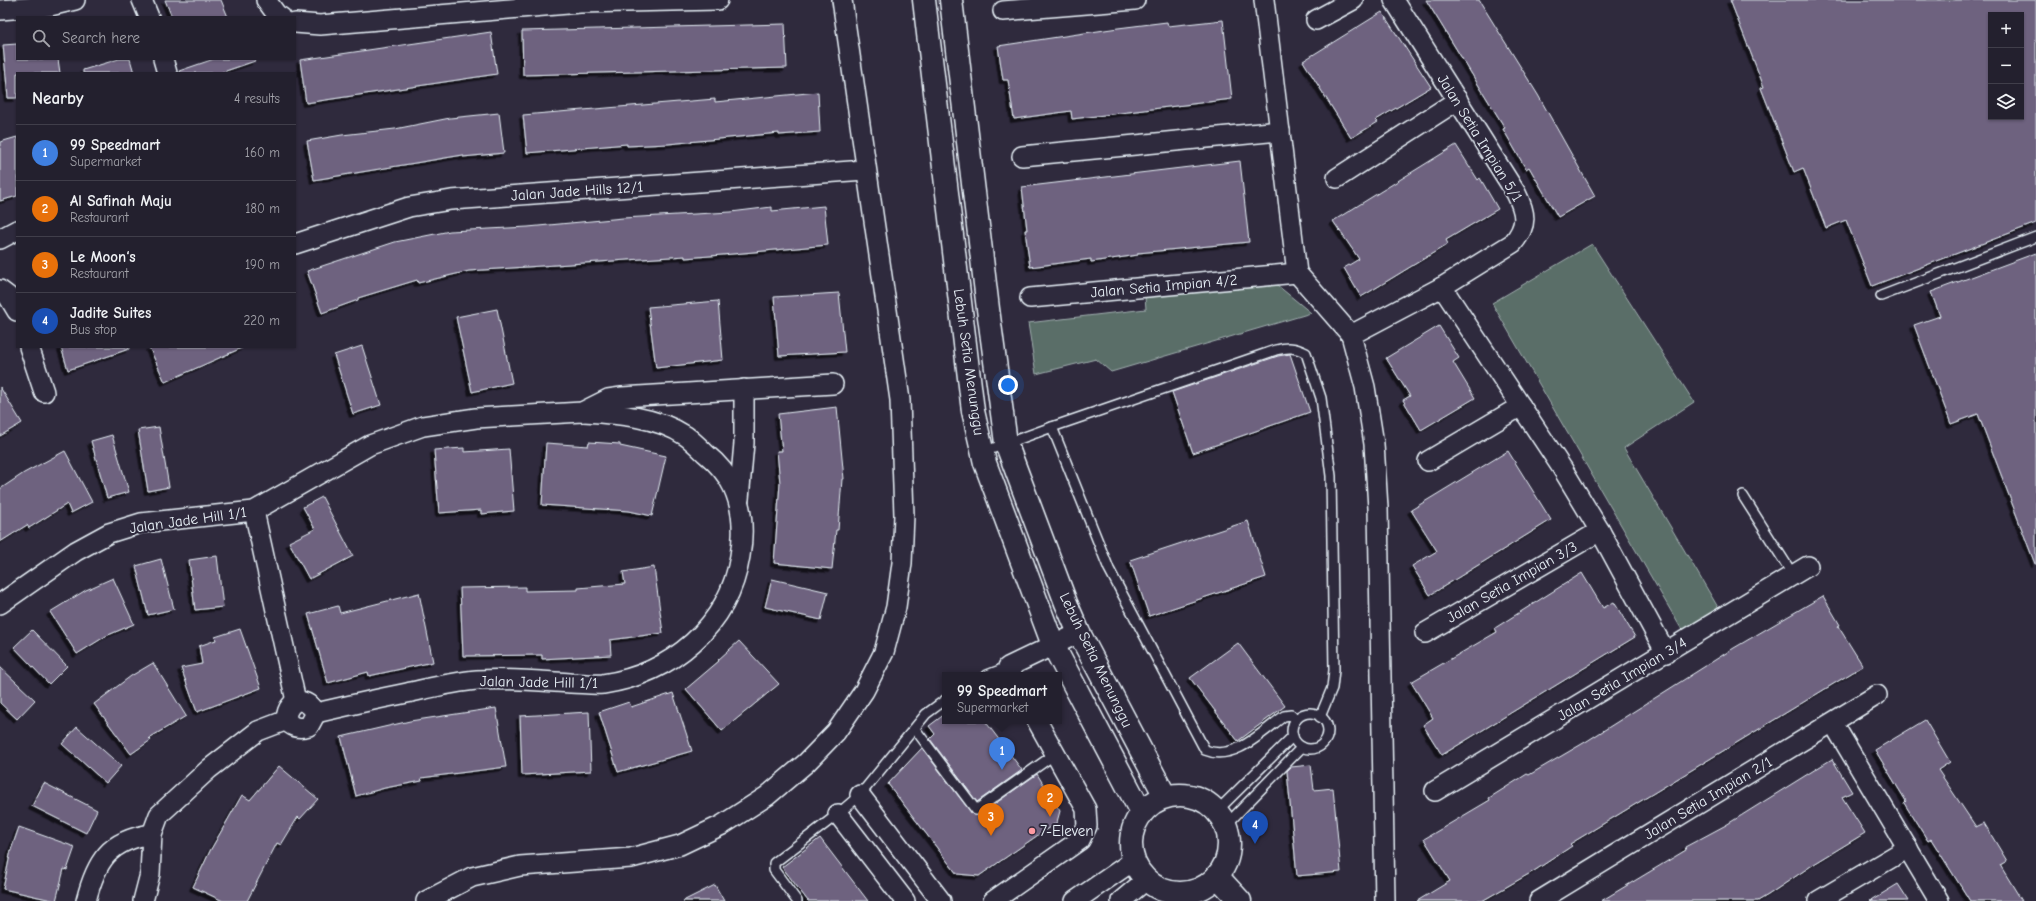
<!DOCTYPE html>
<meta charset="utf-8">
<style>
:root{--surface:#23202e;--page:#2b2836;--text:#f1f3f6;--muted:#a3a3aa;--line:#403e4a;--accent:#ff9aa2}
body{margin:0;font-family:"Comic Neue",sans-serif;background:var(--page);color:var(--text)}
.controls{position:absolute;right:12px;top:12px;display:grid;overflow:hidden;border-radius:0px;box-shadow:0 1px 3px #0004}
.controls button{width:36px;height:36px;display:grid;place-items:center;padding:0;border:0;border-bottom:1px solid var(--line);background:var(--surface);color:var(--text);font:20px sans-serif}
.you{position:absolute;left:1008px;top:385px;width:14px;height:14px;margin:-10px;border:3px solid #fff;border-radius:50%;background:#1a73e8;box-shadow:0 0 0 6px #1a73e833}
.badge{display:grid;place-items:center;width:26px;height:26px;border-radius:50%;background:var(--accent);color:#fff;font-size:13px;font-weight:700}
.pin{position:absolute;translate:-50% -33px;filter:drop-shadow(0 1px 2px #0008)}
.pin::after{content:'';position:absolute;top:21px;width:14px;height:12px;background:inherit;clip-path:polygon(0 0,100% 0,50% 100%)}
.popup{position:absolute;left:942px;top:672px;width:120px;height:52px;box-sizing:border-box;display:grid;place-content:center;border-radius:0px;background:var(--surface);filter:drop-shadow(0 1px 3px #0005);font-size:13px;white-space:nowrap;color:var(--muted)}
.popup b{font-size:15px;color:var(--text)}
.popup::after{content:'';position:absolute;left:50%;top:100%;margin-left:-8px;border:8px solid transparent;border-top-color:var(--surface)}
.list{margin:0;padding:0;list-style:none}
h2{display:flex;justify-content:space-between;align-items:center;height:52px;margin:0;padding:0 16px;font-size:17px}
h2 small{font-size:13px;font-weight:400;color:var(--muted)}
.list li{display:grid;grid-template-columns:26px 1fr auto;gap:12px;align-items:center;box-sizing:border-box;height:56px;padding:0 16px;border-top:1px solid var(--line)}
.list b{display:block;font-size:15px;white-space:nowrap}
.list p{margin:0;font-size:13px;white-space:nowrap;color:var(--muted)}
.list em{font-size:13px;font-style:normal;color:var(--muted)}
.icon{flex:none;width:22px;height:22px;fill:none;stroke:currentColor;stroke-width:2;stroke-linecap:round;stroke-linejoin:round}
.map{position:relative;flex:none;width:2036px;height:901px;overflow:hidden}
.search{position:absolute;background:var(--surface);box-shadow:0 1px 3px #0004;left:16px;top:16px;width:280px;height:44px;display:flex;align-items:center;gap:10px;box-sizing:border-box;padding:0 14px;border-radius:0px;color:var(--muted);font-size:15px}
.panel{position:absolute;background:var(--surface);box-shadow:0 1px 3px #0004;left:16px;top:72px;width:280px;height:276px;border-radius:0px}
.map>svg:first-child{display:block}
</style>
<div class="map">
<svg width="2036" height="901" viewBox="0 0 2036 901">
<defs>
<filter id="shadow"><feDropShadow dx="-3.5" dy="3.5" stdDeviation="0" flood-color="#0009"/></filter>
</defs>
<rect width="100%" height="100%" fill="#2f2a3d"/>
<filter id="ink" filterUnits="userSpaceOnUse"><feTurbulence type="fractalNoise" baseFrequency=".025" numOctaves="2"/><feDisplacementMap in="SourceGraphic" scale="8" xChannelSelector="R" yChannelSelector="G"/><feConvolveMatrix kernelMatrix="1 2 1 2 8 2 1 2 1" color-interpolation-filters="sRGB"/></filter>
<g filter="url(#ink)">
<g fill="#5a6e67" stroke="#a1b0b0">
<path d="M1592 244 1694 402 1624 448 1719 609 1682 630 1492 303Z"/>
<path d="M1277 285 1311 313 1111 372 1096 359 1036 374 1028 323 1146 309 1145 297Z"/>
</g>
<g fill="#6e627f" stroke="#e8f1f8" fill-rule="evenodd" filter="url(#shadow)">
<path d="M165 0H221L228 17H172Z"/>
<path d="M1426 0H1479L1538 95 1595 196 1558 217 1529 167 1526 169 1503 129 1505 128Z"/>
<path d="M1730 0H2036V223L1872 286 1846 220 1826 228 1803 168 1794 172 1761 88 1764 87ZM1991 15H2021V117H1991Z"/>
<path d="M1382 12 1431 87 1376 120 1378 122 1351 138 1303 61Z"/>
<path d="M1223 20 1232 99 1072 119 1071 111 1014 119 1008 80H1003L998 46 1118 28 1167 22 1168 26Z"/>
<path d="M785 24 787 68 523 75 522 31Z"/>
<path d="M491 32 497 74 306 103 300 60Z"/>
<path d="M17 44V59H58L60 73H17V98H8L3 45Z"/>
<path d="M119 59H130L134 73H83V70Z"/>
<path d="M214 59H255V61L220 73H180L179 71Z"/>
<path d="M818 92 820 132 779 135V133L668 144 627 146V144L527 153 523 115 715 99V102Z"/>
<path d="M499 113 504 153 463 157V155L314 180 307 141 342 135 395 129 450 118Z"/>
<path d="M17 137V196L0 201V142Z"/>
<path d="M1456 145 1478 180 1480 178 1498 209 1446 240 1448 244 1361 297 1344 268 1359 259 1333 221Z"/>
<path d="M1240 161 1249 242 1138 253V255L1091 262V259L1030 267 1025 230H1027L1022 187Z"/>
<path d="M824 206 828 245 722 255 685 258V256L469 271 418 283 417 280 358 298V300L322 313 307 271 395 242 450 231 528 227 623 218 731 212 772 207V211Z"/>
<path d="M2036 253V564H2035L1978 414 1951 424 1914 325 1940 316 1931 292Z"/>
<path d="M839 293 845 352 779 356 774 297Z"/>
<path d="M718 301 723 360 656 368 648 307Z"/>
<path d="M497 309 512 383 472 392 456 317Z"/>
<path d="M1439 326 1459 358 1453 362 1475 398 1421 430 1403 400 1410 396 1386 358Z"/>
<path d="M362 346 381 405 353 414 334 355Z"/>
<path d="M61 347H129V349L68 370Z"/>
<path d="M149 347H244L165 382Z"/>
<path d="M1290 354 1310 412 1193 453 1172 392 1278 356Z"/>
<path d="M0 387 22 423 0 436Z"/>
<path d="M837 407 844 479H842L838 530H836L832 569 774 563 780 483 777 451H782L778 414Z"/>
<path d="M159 427 169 487 148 491 138 430Z"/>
<path d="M112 435 129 492 107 498 91 441Z"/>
<path d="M589 442 620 444V446L666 456 652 516 629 511 542 505 546 443 588 446Z"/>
<path d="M464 448V452L509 449 514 511 481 514V510L439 513 434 450Z"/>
<path d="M65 451 92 502 71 513 67 504 29 528 27 525 0 542V489L24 473Z"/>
<path d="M1508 451 1551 520 1430 595 1412 566 1437 551 1411 510Z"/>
<path d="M322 497 353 556 309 579 289 542 315 529 303 507Z"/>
<path d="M1248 521 1266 577 1149 616 1130 560Z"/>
<path d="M217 556 223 607 195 610 189 560Z"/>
<path d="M161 559 174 609 148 615 136 566Z"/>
<path d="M654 567 663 633 610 640 611 655 542 659V655L463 656 460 588 525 587V591L578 590V588L625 584 623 572Z"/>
<path d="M1582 573 1603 608 1614 602 1635 637 1442 755 1423 725 1433 718 1411 682 1497 632 1495 628Z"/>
<path d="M113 578 134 624 106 636 77 654 50 612 86 590Z"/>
<path d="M772 579 828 592 821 620 765 607Z"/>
<path d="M419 593 433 662 369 676 368 672 328 683 308 614 338 606 340 613Z"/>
<path d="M1823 596 1840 625 1838 626 1863 666 1570 844 1572 846 1534 871 1482 901H1417L1450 881 1424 839 1490 800 1489 798 1527 774 1529 775 1587 741 1734 648Z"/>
<path d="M240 629 261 688 197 712 181 668 202 664 199 646 216 640 215 637Z"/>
<path d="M32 630 67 666 49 684 14 647Z"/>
<path d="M739 641 779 684 722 731 686 689 719 661 718 660Z"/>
<path d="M1238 643 1285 706 1238 741 1190 678Z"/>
<path d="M153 663 186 716 149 738 151 740 131 754 94 704 131 676Z"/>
<path d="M0 667 35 700 17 719 0 703Z"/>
<path d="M673 693 692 751 618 772 599 712 629 702 631 707Z"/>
<path d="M496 708 506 767 421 778 422 781 385 788 356 796 341 737 410 721Z"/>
<path d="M589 712 591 771 522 775 520 716Z"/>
<path d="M945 714V721H985L1022 770 977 802 930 739 935 734 929 726Z"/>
<path d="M1925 720 1950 762 1938 770 1976 827 1984 823 2007 861 2000 865 2022 901H1970L1931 839 1928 841 1904 803 1906 801 1875 750Z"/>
<path d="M77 727 121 766 106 783 62 744Z"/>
<path d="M922 748 973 815H979L1037 774 1060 811 1057 822 979 876 957 874 888 784Z"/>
<path d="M1832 759 1852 792 1842 797 1865 833 1814 864 1768 895 1758 901H1601L1686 850 1685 847 1726 825Z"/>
<path d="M1311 765 1314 790 1333 788 1341 872 1297 876 1287 771 1291 767Z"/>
<path d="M279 766 318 799 300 819 298 817 281 845 277 843 247 901H223L193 887 210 851 242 795 250 800Z"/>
<path d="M44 783 97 810 86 833 32 806Z"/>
<path d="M19 827 75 847 67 870 64 869 56 901 3 889 11 850Z"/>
<path d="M820 838 868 901H808L782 867Z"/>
<path d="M1898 884 1909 901H1870Z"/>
<path d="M715 885 724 901H683Z"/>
</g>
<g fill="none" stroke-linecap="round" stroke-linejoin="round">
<defs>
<g id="service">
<path d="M1881 296 2036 237"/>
<path d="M983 452 1052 427"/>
<path d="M1743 496 1793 575"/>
<path d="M987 675 1008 667"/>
<circle cx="1310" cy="731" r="18"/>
<path d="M1296 720 1291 715 1284 716C1262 732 1234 762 1205 750L1109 569 1052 427 1276 350C1288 347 1295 347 1306 353L1321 398 1331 476 1334 670 1332 688 1320 717"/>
<path d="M915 729 976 810 1055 754"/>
<path d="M1217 811 1293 736"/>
<path d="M1226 825 1302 747"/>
<path d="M797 901 774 870V863L838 814 860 795 926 714 945 700"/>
</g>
<g id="minor">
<path d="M142 0 149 17"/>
<path d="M266 0 277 15 281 17"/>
<path d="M1264 0 1297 273 1351 335 1365 387 1374 444 1378 508 1385 901"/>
<path d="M0 10 50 6 75 0"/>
<path d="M1003 11 1135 0"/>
<path d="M1316 20 1353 0"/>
<path d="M295 23 320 25 580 3 718 0"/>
<path d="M163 59 167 73"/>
<path d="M1022 156 1280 131"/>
<path d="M1337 178 1458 100"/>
<path d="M0 239 17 230"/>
<path d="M295 244 409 207 451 200 865 170"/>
<path d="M1442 287 1562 468 1600 531 1666 653"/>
<path d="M0 290 8 296 17 311"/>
<path d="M1030 298 1297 273"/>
<path d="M1351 335 1442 287 1513 243C1528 225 1526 213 1516 193L1394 0"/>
<path d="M29 347 44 392"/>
<path d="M1428 461 1521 406"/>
<path d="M739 499 744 443V389"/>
<path d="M254 511 296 701"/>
<path d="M0 604 76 551 109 533 141 523 254 511 370 445 423 426 476 418 582 412 608 399 622 397 833 384"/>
<path d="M1425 633 1600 531"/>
<path d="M1012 675 1008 667 1079 633"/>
<path d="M296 701C307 701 310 705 316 713L309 726C288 733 278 714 296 701Z"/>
<path d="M316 713C346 706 377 699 407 693 430 688 453 682 477 680 507 678 539 681 570 683 580 683 592 685 603 684 671 674 729 626 740 556 744 533 743 509 733 487 727 474 716 462 705 453 699 447 693 441 686 436 656 416 616 414 582 412"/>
<path d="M1833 723 1939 901"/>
<path d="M1435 791 1808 566"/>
<path d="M860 795 941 901"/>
<path d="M838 814 905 901"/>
<path d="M86 901C96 861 109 840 152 834"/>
<path d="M143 901 150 874 152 834 159 815 209 769 258 731 287 720"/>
<path d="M426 901 472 877 520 866 631 858 680 845 722 825 767 796 806 763 836 732 864 691 884 652 896 607 902 563 904 515 900 400 842 0"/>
<path d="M993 901 1080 840 1087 826 1086 809 1037 721"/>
<path d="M1075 901 1133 861"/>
<path d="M1121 901 1146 880"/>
<path d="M1539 901 1877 695"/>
<path d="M1818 901 1908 848"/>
</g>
<g id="tertiary">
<path d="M924 0 973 411 985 463 1053 645 1141 812"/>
<path d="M951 0 988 309 1006 443 1066 603 1079 633 1165 796"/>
<circle cx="1180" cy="844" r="49"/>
<path d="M1217 876 1240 901"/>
</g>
</defs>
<use href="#service" stroke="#e8f1f8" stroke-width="12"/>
<use href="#minor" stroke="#e8f1f8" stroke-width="22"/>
<use href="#tertiary" stroke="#e8f1f8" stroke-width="25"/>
<use href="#service" stroke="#2f2a3d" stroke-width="9"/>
<use href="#minor" stroke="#2f2a3d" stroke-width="19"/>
<use href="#tertiary" stroke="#2f2a3d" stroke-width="22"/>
</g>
</g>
<circle fill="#ff9aa2" stroke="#2f2a3d" stroke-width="1.5" cx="1032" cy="831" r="4"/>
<g text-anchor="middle" stroke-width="4" stroke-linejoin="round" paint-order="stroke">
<g font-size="15" fill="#e8f1f8" stroke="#2f2a3d">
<text transform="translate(1480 138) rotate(58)" y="5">Jalan Setia Impian 5/1</text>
<text transform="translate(577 191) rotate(-4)" y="5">Jalan Jade Hills 12/1</text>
<text transform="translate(1164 286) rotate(-5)" y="5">Jalan Setia Impian 4/2</text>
<text transform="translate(969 362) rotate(82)" y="5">Lebuh Setia Menunggu</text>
<text transform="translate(188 520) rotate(-8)" y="5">Jalan Jade Hill 1/1</text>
<text transform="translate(1512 582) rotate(-30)" y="5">Jalan Setia Impian 3/3</text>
<text transform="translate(1096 660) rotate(64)" y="5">Lebuh Setia Menunggu</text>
<text transform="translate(1622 679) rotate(-31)" y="5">Jalan Setia Impian 3/4</text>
<text transform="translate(539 682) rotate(1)" y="5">Jalan Jade Hill 1/1</text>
<text transform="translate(1708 798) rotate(-31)" y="5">Jalan Setia Impian 2/1</text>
</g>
<g font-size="15" fill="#e8f1f8" stroke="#2f2a3d" text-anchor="start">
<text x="1040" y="836">7-Eleven</text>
</g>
</g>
</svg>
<div class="controls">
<button>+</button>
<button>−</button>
<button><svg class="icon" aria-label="layers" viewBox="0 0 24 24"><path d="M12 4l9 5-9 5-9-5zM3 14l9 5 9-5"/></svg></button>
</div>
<div class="you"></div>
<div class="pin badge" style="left:1002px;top:770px;background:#3f7fe0">1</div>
<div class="popup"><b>99 Speedmart</b>Supermarket</div>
<div class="pin badge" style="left:1050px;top:817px;background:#e8710a">2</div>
<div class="pin badge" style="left:991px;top:836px;background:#e8710a">3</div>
<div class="pin badge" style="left:1255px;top:844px;background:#1a4fb4">4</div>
<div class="search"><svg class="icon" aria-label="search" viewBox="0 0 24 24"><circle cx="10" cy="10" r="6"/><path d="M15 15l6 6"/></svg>Search here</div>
<section class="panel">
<h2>Nearby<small>4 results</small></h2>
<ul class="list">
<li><span class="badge" style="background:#3f7fe0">1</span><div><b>99 Speedmart</b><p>Supermarket</p></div><em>160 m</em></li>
<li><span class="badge" style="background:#e8710a">2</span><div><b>Al Safinah Maju</b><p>Restaurant</p></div><em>180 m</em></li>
<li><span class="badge" style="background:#e8710a">3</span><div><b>Le Moon‘s</b><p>Restaurant</p></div><em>190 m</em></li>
<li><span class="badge" style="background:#1a4fb4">4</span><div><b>Jadite Suites</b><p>Bus stop</p></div><em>220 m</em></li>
</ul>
</section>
</div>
